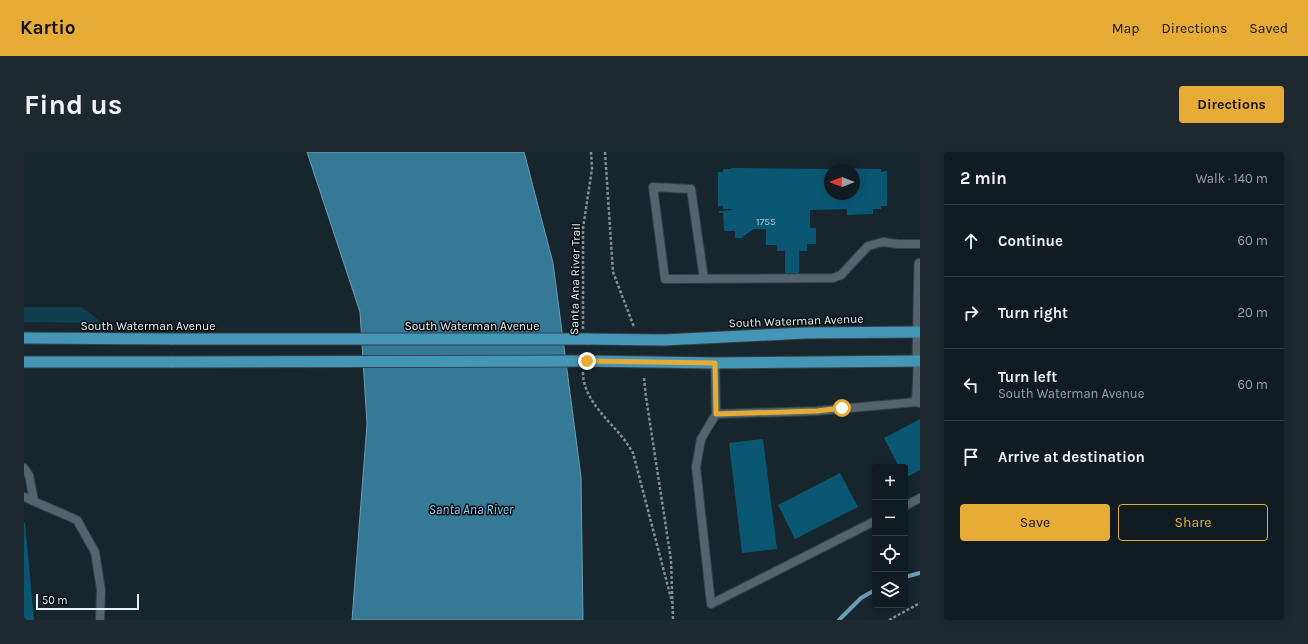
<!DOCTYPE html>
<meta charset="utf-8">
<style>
:root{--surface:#111c22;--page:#1e292f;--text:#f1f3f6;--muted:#9ca1a5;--line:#303a40;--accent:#e6ac36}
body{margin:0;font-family:Karla,sans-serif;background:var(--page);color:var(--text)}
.controls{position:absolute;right:12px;bottom:12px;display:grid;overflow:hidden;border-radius:4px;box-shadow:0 2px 10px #0003}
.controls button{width:36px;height:36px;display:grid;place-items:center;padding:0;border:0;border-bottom:1px solid var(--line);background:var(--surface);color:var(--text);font:20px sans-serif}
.compass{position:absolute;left:800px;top:12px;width:36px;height:36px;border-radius:50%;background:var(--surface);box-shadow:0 2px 10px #0003;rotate:270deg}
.scale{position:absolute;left:12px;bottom:10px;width:103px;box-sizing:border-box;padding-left:4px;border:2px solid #e8f1f6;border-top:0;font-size:11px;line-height:14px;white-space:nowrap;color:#e8f1f6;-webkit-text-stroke:3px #080e11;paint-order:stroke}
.stop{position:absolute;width:12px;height:12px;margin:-9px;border:3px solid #e6ac36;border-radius:50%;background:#fff}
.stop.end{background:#e6ac36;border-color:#fff;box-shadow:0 1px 4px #0008}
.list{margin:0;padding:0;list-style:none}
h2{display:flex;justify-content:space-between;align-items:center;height:52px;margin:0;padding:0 16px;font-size:17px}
h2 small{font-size:13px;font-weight:400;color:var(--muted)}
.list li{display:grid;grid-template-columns:26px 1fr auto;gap:12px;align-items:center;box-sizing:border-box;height:72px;padding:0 16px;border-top:1px solid var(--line)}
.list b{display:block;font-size:15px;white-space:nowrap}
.list p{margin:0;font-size:13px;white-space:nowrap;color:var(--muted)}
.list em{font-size:13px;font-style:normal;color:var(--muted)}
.actions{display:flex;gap:8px;padding:12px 16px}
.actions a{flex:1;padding:9px 0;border:1px solid var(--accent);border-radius:4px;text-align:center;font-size:14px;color:var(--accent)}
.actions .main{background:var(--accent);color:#111}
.icon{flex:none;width:22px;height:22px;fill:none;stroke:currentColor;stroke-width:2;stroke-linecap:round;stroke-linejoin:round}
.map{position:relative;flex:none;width:896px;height:468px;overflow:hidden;border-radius:4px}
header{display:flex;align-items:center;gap:24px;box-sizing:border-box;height:56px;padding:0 20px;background:var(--accent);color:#111}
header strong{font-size:19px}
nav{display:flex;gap:22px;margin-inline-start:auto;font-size:14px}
.intro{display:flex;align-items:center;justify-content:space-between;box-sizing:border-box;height:96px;padding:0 24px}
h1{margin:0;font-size:28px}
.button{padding:10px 18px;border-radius:4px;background:var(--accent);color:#111;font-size:14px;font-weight:700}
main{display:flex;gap:24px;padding:0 24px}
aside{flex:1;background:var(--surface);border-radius:4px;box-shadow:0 2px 10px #0003}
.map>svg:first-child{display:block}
</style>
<header>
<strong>Kartio</strong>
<nav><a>Map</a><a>Directions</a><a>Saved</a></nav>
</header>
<div class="intro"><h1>Find us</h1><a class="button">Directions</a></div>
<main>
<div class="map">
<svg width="896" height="468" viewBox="0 0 896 468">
<rect width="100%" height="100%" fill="#17252d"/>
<path fill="#0f3e51" d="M0 155H58L78 171 0 170Z"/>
<path fill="#367997" stroke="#6b9db4" d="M283 0H500L529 111 557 325 559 468H328L343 272 336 160Z"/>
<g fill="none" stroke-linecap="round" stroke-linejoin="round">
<g stroke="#6b9db4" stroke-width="4">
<path d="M881 425 896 421"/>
<path d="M815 468 837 446 851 438"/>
</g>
</g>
<g fill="#0a5774">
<path d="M707 16 806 17V42H830V18H807V16L857 17V20L863 19V54H857V57H849V62L823 63V57L786 58V76H792V92H783V99H775V121H761V99H753V93H742V77H730L721 83 718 86H711V79H700L699 61H695V59L707 58V57H699V54H694V20H699V17H707Z"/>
<path d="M896 267V318L881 326V315H875L860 286Z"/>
<path d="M739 287 753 397 718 401 705 291Z"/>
<path d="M816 321 834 355 771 387 754 353Z"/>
<path d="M0 371H1L10 468H0Z"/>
</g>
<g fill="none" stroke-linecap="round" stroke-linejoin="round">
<defs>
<g id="service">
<path d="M680 127 667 37 629 35 641 127 809 126 817 123 844 94 859 90 874 92H896"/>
<path d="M691 211 692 262"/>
<path d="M892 250 894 209"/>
<path d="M0 316 5 323 10 349"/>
<path d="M0 345 53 368 71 400 77 438 76 468"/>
<path d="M881 354 896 346"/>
<path d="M851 369 687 452 672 315 677 287 692 262 793 259 892 250 896 251"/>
</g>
<path id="tertiary" d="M894 209 896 112"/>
<g id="primary">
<path d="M0 186 148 187"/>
<path d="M563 187 639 188 781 181 896 180"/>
<path d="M563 209 691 211 896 209"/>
<path d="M0 210H148"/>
</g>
</defs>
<use href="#service" stroke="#354046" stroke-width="10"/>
<use href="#tertiary" stroke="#354046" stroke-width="13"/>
<use href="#primary" stroke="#354046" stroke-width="13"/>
<g stroke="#828d94" stroke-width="2.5" stroke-dasharray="3 2" stroke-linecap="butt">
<path d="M581 0 589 120 610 175"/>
<path d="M559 177V76L568 17 567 0"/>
<path d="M559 220C559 247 583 266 599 286 603 291 606 296 609 301L648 450"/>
<path d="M620 226 622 245 647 408 649 468"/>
<path d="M865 468 896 451"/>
</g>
<use href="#service" stroke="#54646c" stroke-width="8"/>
<use href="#tertiary" stroke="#54646c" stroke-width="11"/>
<use href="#primary" stroke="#4495b6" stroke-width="11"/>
<defs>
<g id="primary-bridge">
<path d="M148 187H563"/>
<path d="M148 210 563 209"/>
</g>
</defs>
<use href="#primary-bridge" stroke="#354046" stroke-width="13" stroke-linecap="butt"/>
<use href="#primary-bridge" stroke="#4495b6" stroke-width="11"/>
</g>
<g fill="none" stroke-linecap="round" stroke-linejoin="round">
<path stroke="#e6ac36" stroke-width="5" d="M563 209 691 211 692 262 793 259 818 256"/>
</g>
<g text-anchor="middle" stroke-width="3" stroke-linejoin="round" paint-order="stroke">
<g font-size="10" fill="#b0cad6">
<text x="742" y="73">1755</text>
</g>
<g font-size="12" fill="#e8f1f6" stroke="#080e11">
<text transform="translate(551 127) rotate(-89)" y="4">Santa Ana River Trail</text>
<text transform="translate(772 169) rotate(-2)" y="4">South Waterman Avenue</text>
<text x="124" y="178">South Waterman Avenue</text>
<text x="448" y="178">South Waterman Avenue</text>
</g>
<g font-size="13" font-style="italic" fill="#86d1f5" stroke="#080e11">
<text x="447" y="362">Santa Ana River</text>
</g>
</g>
</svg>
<div class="controls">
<button>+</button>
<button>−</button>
<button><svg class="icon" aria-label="locate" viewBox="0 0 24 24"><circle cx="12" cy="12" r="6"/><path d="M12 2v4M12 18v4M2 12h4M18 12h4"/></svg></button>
<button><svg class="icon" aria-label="layers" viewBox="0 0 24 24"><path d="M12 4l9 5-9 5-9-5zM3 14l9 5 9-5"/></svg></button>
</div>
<svg class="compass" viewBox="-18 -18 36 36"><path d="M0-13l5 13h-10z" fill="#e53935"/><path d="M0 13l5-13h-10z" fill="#9ca1a5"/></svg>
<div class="scale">50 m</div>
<div class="stop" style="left:818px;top:256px"></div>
<div class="stop end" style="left:563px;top:209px"></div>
</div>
<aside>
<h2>2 min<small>Walk · 140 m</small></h2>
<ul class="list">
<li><svg class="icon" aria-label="ahead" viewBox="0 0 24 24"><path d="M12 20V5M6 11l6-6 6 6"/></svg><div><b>Continue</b></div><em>60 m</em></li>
<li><svg class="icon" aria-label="right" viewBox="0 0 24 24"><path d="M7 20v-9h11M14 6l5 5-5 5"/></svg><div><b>Turn right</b></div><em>20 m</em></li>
<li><svg class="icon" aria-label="left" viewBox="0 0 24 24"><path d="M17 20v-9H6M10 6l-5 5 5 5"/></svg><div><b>Turn left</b><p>South Waterman Avenue</p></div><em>60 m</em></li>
<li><svg class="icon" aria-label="arrive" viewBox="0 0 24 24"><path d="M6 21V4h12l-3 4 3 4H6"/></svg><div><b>Arrive at destination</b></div></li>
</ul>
<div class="actions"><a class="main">Save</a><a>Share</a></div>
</aside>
</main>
